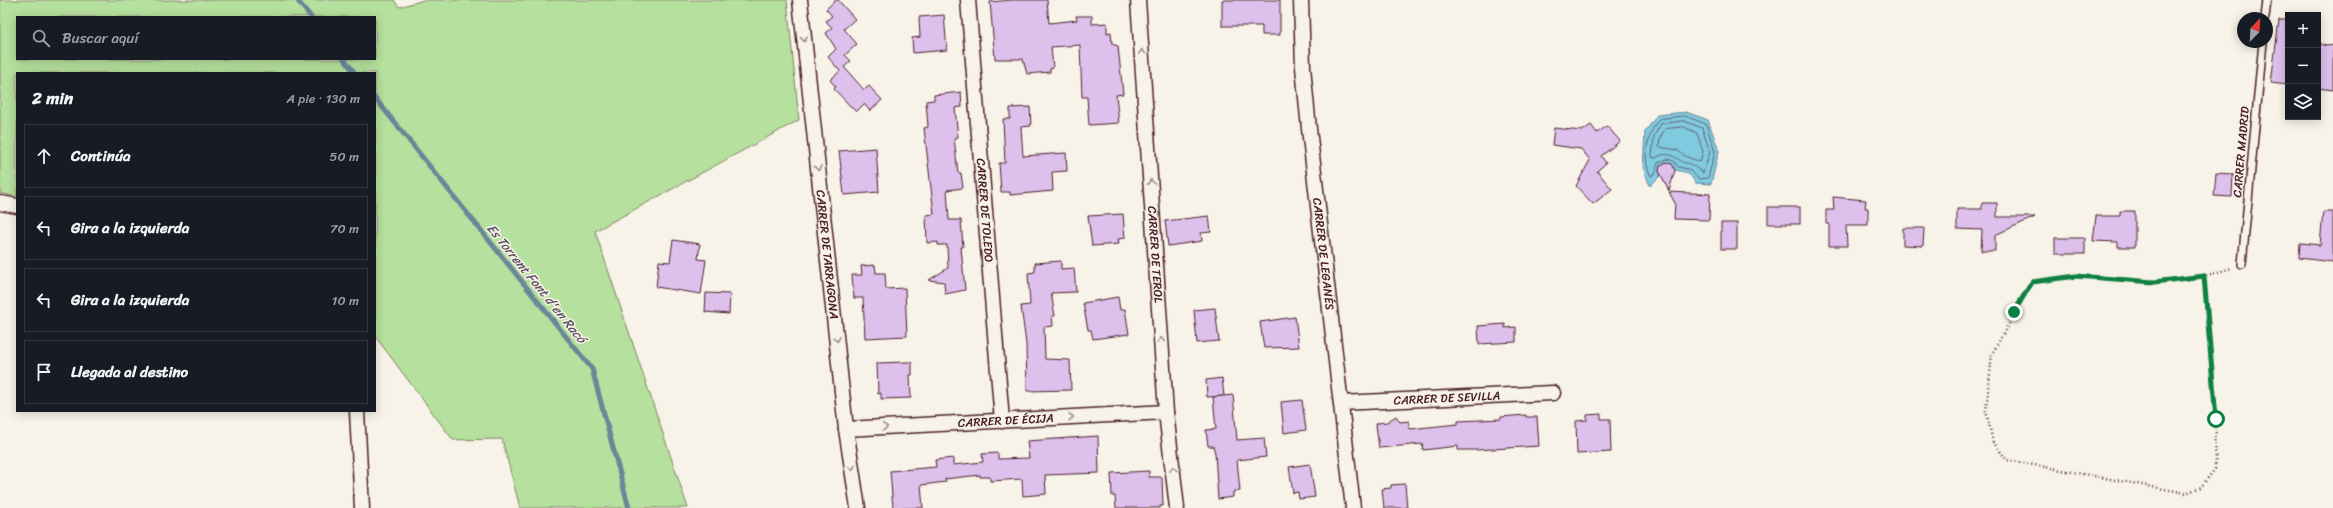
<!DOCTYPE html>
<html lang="es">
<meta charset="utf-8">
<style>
:root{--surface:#171b24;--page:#20242c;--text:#f1f3f6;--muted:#9ea1a6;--line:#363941}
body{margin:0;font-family:Sriracha,sans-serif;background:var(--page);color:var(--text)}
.controls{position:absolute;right:12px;top:12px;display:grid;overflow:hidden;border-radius:0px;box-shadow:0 2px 10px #0003}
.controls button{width:36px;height:36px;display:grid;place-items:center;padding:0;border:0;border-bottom:1px solid var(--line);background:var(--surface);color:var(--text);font:20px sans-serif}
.compass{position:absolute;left:2237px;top:12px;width:36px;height:36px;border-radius:50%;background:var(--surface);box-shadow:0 2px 10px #0003;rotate:24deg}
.stop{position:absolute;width:12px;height:12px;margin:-9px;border:3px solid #0b8043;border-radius:50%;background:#fff}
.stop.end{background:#0b8043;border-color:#fff;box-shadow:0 1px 4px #0008}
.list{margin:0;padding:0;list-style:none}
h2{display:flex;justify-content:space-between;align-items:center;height:52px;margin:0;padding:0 16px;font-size:17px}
h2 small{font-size:13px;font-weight:400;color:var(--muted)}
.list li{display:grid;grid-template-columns:26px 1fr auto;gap:12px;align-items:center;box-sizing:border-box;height:64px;margin:0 8px 8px;padding:0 8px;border:1px solid var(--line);border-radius:0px}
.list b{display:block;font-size:15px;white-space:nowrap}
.list em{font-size:13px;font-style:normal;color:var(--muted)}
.icon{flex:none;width:22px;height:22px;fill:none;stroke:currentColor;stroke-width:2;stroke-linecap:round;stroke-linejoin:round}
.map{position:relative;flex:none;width:2333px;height:508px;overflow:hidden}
.search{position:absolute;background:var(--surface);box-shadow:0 2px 10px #0003;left:16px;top:16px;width:360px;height:44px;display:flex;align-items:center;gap:10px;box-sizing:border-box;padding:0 14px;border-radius:0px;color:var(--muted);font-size:15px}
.panel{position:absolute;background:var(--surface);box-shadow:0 2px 10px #0003;left:16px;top:72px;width:360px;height:340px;border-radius:0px}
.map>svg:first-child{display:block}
</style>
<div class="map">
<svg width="2333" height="508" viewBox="0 0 2333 508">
<rect width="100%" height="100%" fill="#f7f3e8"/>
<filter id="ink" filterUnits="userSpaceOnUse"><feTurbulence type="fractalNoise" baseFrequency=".025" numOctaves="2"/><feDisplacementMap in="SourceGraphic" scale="8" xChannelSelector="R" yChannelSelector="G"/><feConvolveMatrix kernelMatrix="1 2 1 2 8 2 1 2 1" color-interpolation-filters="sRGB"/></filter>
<g filter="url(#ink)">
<path fill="#b5e09d" stroke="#808064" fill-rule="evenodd" d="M0 0H394L399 7 424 0H787L799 120 595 231 688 508H520L502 439 453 440 375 336V73H17V197L0 193ZM17 17H375V59H17Z"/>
<path fill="#80cae0" stroke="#6a8698" d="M1686 112 1708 120 1719 151 1711 184 1695 183C1691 173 1685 172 1675 170L1672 164 1666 162 1660 166 1659 171 1661 175 1650 186 1643 167 1645 132 1657 115Z"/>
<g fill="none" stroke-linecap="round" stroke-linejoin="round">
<g stroke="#606373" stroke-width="1">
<path d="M1685 116 1706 124 1715 152 1708 178 1699 179 1688 169 1678 167 1674 161 1667 159 1658 163 1655 174 1651 176C1641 159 1648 133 1659 119Z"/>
<path d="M1684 121 1702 128 1710 152 1703 173C1699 171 1695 166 1690 164 1687 163 1683 163 1681 161 1671 154 1666 152 1655 158L1652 157 1654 136 1661 124Z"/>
<path d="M1684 127 1697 133 1703 152 1700 162 1685 156 1677 150 1659 147 1660 138 1665 129Z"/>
</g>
<g stroke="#6a8698" stroke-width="5">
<path d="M297 0 311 17"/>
<path d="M344 59 355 73"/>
<path d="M375 98 592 369 629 508"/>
</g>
</g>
<g fill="#dec0ed" stroke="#4a1f2b">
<path d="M836 0H838L855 19 844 29 857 44 845 55 851 61 844 67 864 90 869 86 882 100 870 111 864 104 856 112 834 89 836 87 830 80 840 71 828 57 836 49 826 33 832 28 826 21 832 16 826 9Z"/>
<path d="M1012 0H1047L1049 23 1077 20 1076 16H1092V24L1107 23V33L1111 32 1112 44 1118 46 1123 94 1116 95 1119 123 1089 125 1087 97H1082L1080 45 1051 47 1053 68 1050 69V72L1027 74 1023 59H995L990 2Z"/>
<path d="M1222 0H1280V35H1262V26H1222Z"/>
<path d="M944 15 947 50 913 53 912 38 920 37 919 17Z"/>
<path d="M2279 20H2288V85L2271 83Z"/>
<path d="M2318 43 2326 46 2333 45V90L2318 88Z"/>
<path d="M961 92 962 107 955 108 958 137 954 138 958 173H961L963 188 947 190 949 220H961L963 247H961L965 290 945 294 944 282 929 280 948 268 947 245H938V242L927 243 926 215 934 214 924 128 928 127 926 101 934 100V95Z"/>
<path d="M1030 107 1031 126 1021 127 1023 156 1066 153 1067 171 1052 172 1053 191 1010 195V192H1001L999 163H1005L1003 119H1010V108Z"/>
<path d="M1591 125 1597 133 1607 126 1620 141 1601 156 1606 163 1597 171 1612 189 1593 204 1576 186 1590 160 1581 149 1552 145 1554 128 1582 131Z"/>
<path d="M876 148 879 192 844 195 839 151Z"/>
<path d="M1666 162 1672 164 1675 170 1669 191 1659 171 1660 166Z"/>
<path d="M2216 173 2233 174 2232 197 2214 196Z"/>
<path d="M1669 192 1710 194 1709 220 1674 219 1675 203Z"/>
<path d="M1833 197 1866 200 1865 208H1868V225H1846L1847 246H1829V224H1826V210H1834Z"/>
<path d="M1982 203H1997V217H2035L1995 235V251H1981L1982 230 1957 229V209H1982Z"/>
<rect x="1768" y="207" width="32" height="17"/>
<path d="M2120 211H2135V247H2118V242L2093 241 2096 216H2120Z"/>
<path d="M2323 212H2333V262L2299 258 2300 243 2320 245Z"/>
<path d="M1123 214 1125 238 1118 239 1119 244 1092 246 1088 216Z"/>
<path d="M1209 216 1211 232 1201 233 1202 241 1168 246 1165 221Z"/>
<rect x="1721" y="223" width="16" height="26"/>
<path d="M1903 228H1924L1923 246 1903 245Z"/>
<rect x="2055" y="238" width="30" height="16"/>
<path d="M673 240 700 244 698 259 706 260 701 294 656 287 659 261 670 262Z"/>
<path d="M1061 261V269L1074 268 1076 292 1051 293 1055 316H1052L1053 326 1044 327 1045 359 1070 360 1071 390 1027 391 1026 344 1021 306 1030 305 1028 273 1035 272V263Z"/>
<path d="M875 265 876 273H885L886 289 905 288 907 336 865 338 863 298H854L852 275H862L861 266Z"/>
<path d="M706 293 730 294 729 314 705 312Z"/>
<path d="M1118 297 1120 310 1125 309 1129 334 1093 339 1091 330H1088L1083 303Z"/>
<path d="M1215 308 1219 341 1197 343 1194 310Z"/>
<path d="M1295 317 1299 347 1264 348 1260 322Z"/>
<path d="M1505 324V328L1516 327V342L1479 344 1478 326Z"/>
<path d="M908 362H912V375H910L911 398 881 399V393L878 394 877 363Z"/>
<path d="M1222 378 1224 396 1207 397 1206 380Z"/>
<path d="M1233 395 1237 440 1264 438 1266 457 1237 460 1240 491 1233 492V497L1218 499 1215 453 1213 446H1208L1206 430 1216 429 1213 397Z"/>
<path d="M1302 400 1306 430 1284 433 1281 402Z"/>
<path d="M1601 414V419H1610L1611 452 1577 454 1576 421 1587 420V415Z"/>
<path d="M1526 415V417H1537L1539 446 1476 450H1458V446L1423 450 1422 444 1379 448 1376 425 1377 423 1387 422 1396 416 1400 422 1409 421V429L1458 424V421L1501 419V417Z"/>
<path d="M1098 436 1099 473 1045 475 1046 494 1023 496 1022 479 990 481V477H980V475L945 479 946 482 921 485 923 508H893L890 471 936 467 935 460 953 458V465L983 462 982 454 998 453V459L1029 458 1027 441Z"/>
<path d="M1310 464 1315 497 1299 499 1298 492 1293 493 1289 467Z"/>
<path d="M1149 471V477H1162L1163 506H1160V508H1116L1115 496H1112L1111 473Z"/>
<path d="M1405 484 1407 508H1384L1382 489 1391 488V485Z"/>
</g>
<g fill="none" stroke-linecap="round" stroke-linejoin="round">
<defs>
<g id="service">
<path d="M2265 18 2267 0"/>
<path d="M2242 264 2263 42"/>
</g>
<g id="minor">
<path id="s1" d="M800 0 846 429 858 508"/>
<path id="s2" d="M968 0 1002 421"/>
<path id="s3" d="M1138 0 1166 412 1177 508"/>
<path id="s4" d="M1301 0 1303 67 1309 129 1353 508"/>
<path d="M0 203 17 206"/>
<path id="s5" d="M1341 403 1553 393"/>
<path d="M357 411 362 508"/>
<path id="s6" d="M846 429 1166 412"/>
</g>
</defs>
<use href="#service" stroke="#4a1f2b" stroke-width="10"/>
<use href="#minor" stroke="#4a1f2b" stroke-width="17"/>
<path stroke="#4a1f2b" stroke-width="2.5" stroke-dasharray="1 3" stroke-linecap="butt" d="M2204 276 2154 282 2076 276 2032 282 1992 354 1986 411 1993 442 2007 460 2186 493 2201 487 2215 469 2216 419 2204 276 2232 268"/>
<use href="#service" stroke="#f7f3e8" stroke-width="7"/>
<use href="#minor" stroke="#f7f3e8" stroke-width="14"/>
</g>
<defs><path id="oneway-chevron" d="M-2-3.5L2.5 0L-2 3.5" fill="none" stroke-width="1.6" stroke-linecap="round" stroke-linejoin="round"/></defs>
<g stroke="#a0898a">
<use href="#oneway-chevron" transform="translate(804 39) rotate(84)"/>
<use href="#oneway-chevron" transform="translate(1142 52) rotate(-94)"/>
<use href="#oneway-chevron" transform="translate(818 168) rotate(84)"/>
<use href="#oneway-chevron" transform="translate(1151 182) rotate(-94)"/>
<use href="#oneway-chevron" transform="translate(837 339) rotate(84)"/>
<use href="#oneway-chevron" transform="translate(1161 340) rotate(-94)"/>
<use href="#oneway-chevron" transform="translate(1071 417) rotate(-3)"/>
<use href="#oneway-chevron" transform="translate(885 427) rotate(-3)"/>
<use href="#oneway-chevron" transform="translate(852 468) rotate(81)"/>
<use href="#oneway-chevron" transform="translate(1173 469) rotate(-97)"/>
</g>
</g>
<g fill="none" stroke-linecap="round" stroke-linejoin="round" filter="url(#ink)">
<path stroke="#0b8043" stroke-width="5" d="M2014 312 2032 282 2076 276 2154 282 2204 276 2216 419"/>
</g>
<g text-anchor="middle" stroke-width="3" stroke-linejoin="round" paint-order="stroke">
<g font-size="12" fill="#4a1f2b" stroke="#f7f3e8">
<text transform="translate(2241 152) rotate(-85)" y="4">CARRER MADRID</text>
<text dy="4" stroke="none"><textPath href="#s2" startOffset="211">CARRER DE TOLEDO</textPath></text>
<text dy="4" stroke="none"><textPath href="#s1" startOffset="256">CARRER DE TARRAGONA</textPath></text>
<text dy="4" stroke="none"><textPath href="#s3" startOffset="255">CARRER DE TEROL</textPath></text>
<text dy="4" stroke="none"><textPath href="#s4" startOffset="255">CARRER DE LEGANÉS</textPath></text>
<text dy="4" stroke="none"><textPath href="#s5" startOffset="106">CARRER DE SEVILLA</textPath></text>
<text dy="4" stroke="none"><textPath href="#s6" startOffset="160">CARRER DE ÉCIJA</textPath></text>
</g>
<g font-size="13" font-style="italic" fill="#5a5261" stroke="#f7f3e8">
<text transform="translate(537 283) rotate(51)" y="5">Es Torrent Font d'en Racó</text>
</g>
</g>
</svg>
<div class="controls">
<button>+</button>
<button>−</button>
<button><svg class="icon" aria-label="layers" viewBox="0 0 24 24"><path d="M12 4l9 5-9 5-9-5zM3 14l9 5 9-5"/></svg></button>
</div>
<svg class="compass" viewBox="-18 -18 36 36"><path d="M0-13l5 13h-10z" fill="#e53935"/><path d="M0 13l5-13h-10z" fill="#9ea1a6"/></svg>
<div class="stop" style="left:2216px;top:419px"></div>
<div class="stop end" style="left:2014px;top:312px"></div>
<div class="search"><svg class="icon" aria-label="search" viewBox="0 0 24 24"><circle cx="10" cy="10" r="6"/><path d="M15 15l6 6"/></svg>Buscar aquí</div>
<section class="panel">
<h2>2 min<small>A pie · 130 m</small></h2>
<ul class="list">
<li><svg class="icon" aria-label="ahead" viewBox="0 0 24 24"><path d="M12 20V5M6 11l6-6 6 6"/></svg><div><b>Continúa</b></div><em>50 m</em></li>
<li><svg class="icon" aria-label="left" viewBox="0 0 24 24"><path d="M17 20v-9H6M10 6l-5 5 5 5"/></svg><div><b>Gira a la izquierda</b></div><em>70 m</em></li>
<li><svg class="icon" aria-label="left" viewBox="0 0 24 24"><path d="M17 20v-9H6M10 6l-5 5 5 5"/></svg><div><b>Gira a la izquierda</b></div><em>10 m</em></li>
<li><svg class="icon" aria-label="arrive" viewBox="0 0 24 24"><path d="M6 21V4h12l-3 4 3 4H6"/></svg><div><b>Llegada al destino</b></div></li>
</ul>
</section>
</div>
